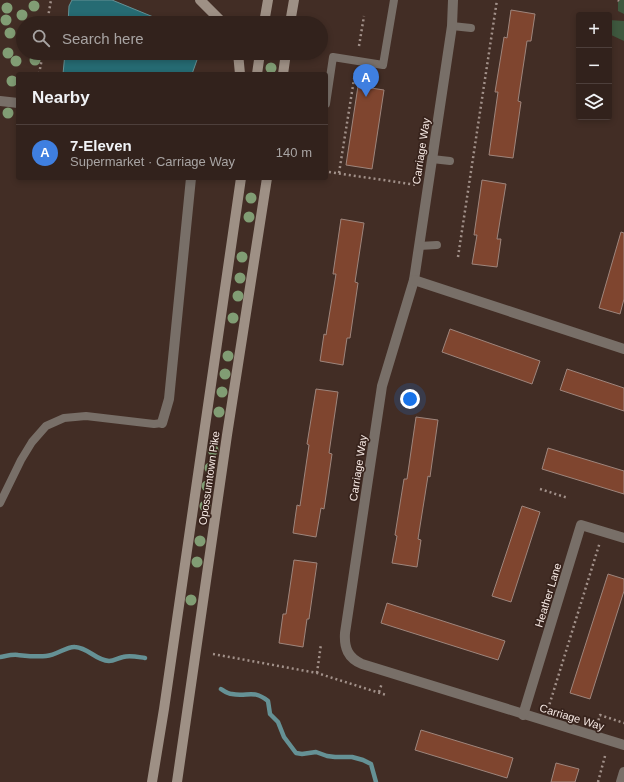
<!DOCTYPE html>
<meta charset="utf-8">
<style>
:root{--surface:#32221c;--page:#3a2a25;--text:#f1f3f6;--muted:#a8a4a3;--line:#4d3f3b;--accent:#db2777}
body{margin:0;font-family:Arial,sans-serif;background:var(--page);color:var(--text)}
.controls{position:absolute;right:12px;top:12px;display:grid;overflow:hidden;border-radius:4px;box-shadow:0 2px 6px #0003}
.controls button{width:36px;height:36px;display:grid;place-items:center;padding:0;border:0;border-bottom:1px solid var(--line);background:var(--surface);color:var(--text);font:20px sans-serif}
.you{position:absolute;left:410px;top:399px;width:14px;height:14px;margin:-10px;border:3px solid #fff;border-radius:50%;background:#1a73e8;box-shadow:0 0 0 6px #1a73e833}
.badge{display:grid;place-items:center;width:26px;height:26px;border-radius:50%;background:var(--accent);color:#fff;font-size:13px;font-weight:700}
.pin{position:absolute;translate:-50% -33px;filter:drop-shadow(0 1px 2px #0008)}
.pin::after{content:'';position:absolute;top:21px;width:14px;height:12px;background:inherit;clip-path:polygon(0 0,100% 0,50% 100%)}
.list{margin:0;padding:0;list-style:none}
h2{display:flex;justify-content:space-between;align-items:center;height:52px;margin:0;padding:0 16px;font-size:17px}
h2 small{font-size:13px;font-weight:400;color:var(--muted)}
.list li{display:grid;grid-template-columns:26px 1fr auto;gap:12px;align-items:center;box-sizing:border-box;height:56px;padding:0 16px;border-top:1px solid var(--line)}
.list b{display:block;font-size:15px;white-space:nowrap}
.list p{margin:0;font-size:13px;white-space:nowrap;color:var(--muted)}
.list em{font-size:13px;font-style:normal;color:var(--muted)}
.icon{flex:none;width:22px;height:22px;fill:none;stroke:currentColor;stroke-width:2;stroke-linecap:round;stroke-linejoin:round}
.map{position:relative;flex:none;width:624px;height:782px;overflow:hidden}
.search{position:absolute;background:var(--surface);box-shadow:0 2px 6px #0003;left:16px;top:16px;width:312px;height:44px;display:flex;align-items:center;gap:10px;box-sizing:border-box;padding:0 14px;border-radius:22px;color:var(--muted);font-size:15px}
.panel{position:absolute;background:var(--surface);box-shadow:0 2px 6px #0003;left:16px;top:72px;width:312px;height:108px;border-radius:4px}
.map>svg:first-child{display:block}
</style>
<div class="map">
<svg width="624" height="782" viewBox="0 0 624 782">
<rect width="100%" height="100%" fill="#422d25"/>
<g fill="#3e583e">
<path d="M620 0H624V14L618 11V2Z"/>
<path d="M609 20 624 21V41L609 34Z"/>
</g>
<g fill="#266b73" stroke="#659195">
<path d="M72 0H112L168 23H68L69 6Z"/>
<path d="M65 53H198V57L192 74H63Z"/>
</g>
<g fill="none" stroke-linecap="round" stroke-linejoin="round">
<g stroke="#659195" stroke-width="4.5">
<path d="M0 657C6 656 13 654 18 655 28 656 37 657 46 656 57 655 67 646 75 647 89 648 95 660 109 661 114 661 118 658 123 657 130 655 138 657 145 658"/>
<path d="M221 689C224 691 228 694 232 694 248 697 253 689 268 701L270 714 278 722 284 737 296 753 302 754 316 752 327 756 335 757H352L363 760 371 764 376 782"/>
</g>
</g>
<g fill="#7f452f" stroke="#9e857c">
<path d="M511 10 535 14 531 41H527L518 101 521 102 513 158 489 155 498 92H495L504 37 507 38Z"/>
<path d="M358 86 384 90 372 169 346 165Z"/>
<path d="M482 180 506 184 497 239H501L497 267 472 264 477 235H474Z"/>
<path d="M341 219 364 223 355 282 358 283 350 338H347L343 365 320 361 324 334 326 335 336 274H333Z"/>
<path d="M621 232 624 233V299L620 314 599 308Z"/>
<path d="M450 329 540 361 532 384 442 352Z"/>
<path d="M567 369 624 388V411L560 390Z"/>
<path d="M316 389 338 392 329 453 332 454 324 509 321 508 316 537 293 533 297 505 300 506 309 445 307 444Z"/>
<path d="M416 417 438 420 430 477 428 476 418 539 421 540 417 567 392 563 397 536 395 535 404 479H407Z"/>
<path d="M548 448 624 471V494L542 469Z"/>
<path d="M522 506 540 512 511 602 492 596Z"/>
<path d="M294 560 317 563 309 619H307L303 647 279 643 283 614H286Z"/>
<path d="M608 574 624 579V591L590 699 570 693Z"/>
<path d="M387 603 505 641 498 660 381 623Z"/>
<path d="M421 730 513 758 507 778 415 750Z"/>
<path d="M556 763 579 769 575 782H551Z"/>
</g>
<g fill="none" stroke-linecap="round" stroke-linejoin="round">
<g stroke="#a2918a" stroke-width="2.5" stroke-dasharray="2 3" stroke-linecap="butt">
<path d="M618 0 619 1"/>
<path d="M47 23 51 0"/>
<path d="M359 46 364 16"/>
<path d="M39 74 43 53"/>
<path d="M329 172 417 185"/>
<path d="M339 173 355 73"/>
<path d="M458 257 497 0"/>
<path d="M540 489 568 498"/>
<path d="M213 654 317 673 386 695"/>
<path d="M317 673 321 644"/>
<path d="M379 692 382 683"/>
<path d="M548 709 600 542"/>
<path d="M597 725 600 715 624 723"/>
<path d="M598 782 605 756"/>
</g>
<g stroke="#786f68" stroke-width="8">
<path d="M452 26 471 28"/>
<path d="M326 104 333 57 383 65 394 0"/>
<path d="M432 159 450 161"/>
<path d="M419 246 437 245"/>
<path d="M0 503 21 460 32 442 46 426 64 418 86 416 154 424 162 423"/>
</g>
<g stroke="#786f68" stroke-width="10">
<path d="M453 0 452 26 414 280 382 386 345 633C344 648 348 658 362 664L624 745"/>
<path d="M0 101 18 103"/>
<path d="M414 280 624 349"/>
<path d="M162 423 169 399 191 178"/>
<path d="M523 715 581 525 624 538"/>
<path d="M621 782 624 772"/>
</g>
<g stroke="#9e9085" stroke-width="10">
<path d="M200 0 223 23"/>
<path d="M264 23 268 0"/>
<path d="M290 23 294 0"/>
<path d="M238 53 240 74"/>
<path d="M257 74 260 53"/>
<path d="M283 74 286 53"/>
<path d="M152 782 164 709 241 178"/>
<path d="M177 782 227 435 267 178"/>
</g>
</g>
<g fill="#819d74">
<circle cx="34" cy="6" r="5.5"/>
<circle cx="7" cy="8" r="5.5"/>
<circle cx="22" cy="15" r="5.5"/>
<circle cx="6" cy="20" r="5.5"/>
<circle cx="10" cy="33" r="5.5"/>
<circle cx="8" cy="53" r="5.5"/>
<circle cx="35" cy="60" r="5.5"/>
<circle cx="16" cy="61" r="5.5"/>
<circle cx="271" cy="68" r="5.5"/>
<circle cx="12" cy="81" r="5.5"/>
<circle cx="8" cy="113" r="5.5"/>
<circle cx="251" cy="198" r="5.5"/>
<circle cx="249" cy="217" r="5.5"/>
<circle cx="242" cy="257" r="5.5"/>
<circle cx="240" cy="278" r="5.5"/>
<circle cx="238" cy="296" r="5.5"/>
<circle cx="233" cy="318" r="5.5"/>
<circle cx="228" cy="356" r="5.5"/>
<circle cx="225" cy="374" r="5.5"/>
<circle cx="222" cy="392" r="5.5"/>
<circle cx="219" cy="412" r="5.5"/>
<circle cx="213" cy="450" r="5.5"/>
<circle cx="210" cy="468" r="5.5"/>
<circle cx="207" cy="486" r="5.5"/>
<circle cx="205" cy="506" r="5.5"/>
<circle cx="200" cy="541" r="5.5"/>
<circle cx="197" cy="562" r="5.5"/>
<circle cx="191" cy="600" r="5.5"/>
</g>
<g text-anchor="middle" stroke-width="3.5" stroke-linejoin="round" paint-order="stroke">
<g font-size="11" fill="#f7e9e4" stroke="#37231c">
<text transform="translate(421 151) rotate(-81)" y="4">Carriage Way</text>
<text transform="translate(358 468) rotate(-81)" y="4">Carriage Way</text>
<text transform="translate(209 478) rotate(-82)" y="4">Opossumtown Pike</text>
<text transform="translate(548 595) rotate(-73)" y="4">Heather Lane</text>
<text transform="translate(572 717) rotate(17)" y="4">Carriage Way</text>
</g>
</g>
</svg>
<div class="controls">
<button>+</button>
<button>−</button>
<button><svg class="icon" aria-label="layers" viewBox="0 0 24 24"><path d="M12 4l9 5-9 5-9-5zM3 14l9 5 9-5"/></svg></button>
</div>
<div class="you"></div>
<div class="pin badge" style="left:366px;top:97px;background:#3f7fe0">A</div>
<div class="search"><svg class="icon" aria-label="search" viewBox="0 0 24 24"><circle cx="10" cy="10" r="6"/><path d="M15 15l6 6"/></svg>Search here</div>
<section class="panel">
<h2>Nearby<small></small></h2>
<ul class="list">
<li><span class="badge" style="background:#3f7fe0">A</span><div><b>7-Eleven</b><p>Supermarket · Carriage Way</p></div><em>140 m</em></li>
</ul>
</section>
</div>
